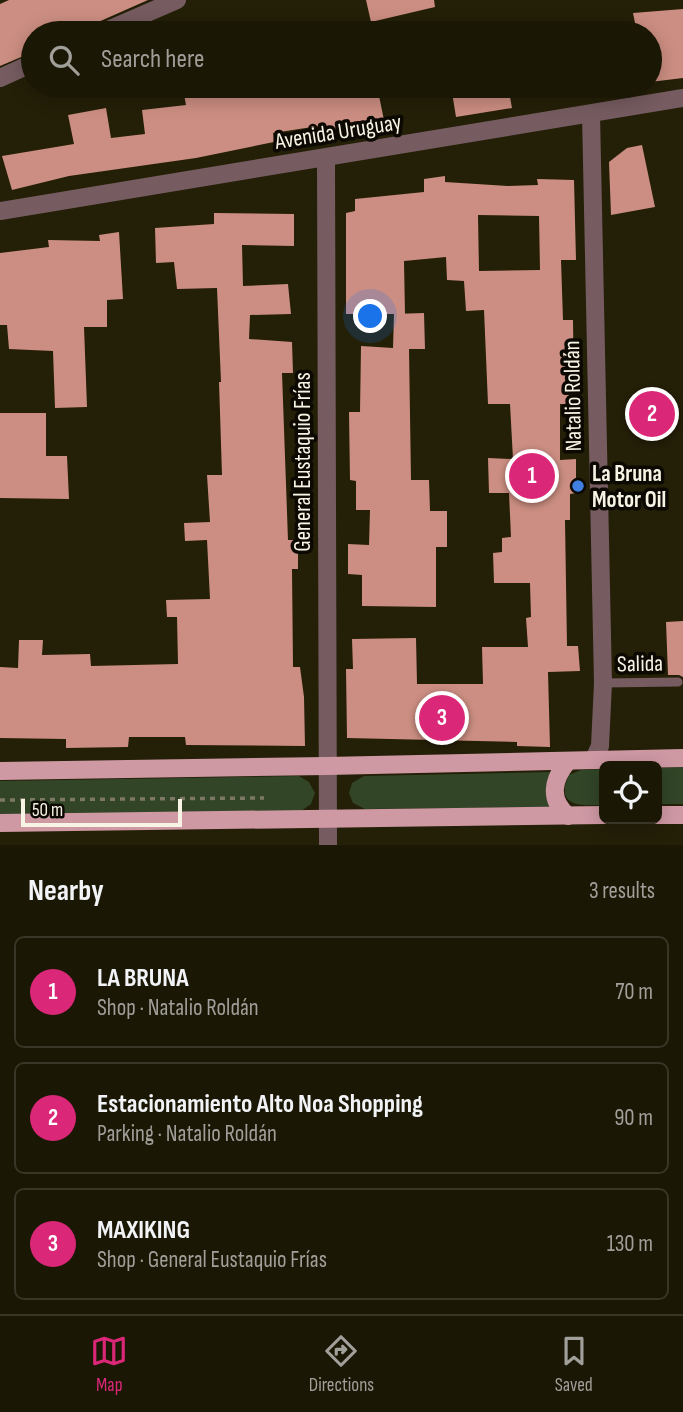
<!DOCTYPE html>
<meta charset="utf-8">
<style>
:root{--surface:#1b1705;--page:#282413;--text:#f1f3f6;--muted:#a09f9a;--line:#393627;--accent:#db2777}
body{margin:0;font-family:"Sofia Sans Condensed",sans-serif;background:var(--page);color:var(--text)}
.controls{position:absolute;right:21px;bottom:21px;display:grid;overflow:hidden;border-radius:10px;box-shadow:0 4px 18px #0003}
.controls button{width:63px;height:63px;display:grid;place-items:center;padding:0;border:0;border-bottom:2px solid var(--line);background:var(--surface);color:var(--text);font:35px sans-serif}
.scale{position:absolute;left:21px;bottom:18px;width:161px;box-sizing:border-box;padding-left:7px;border:4px solid #f7f4e5;border-top:0;font-size:19px;line-height:24px;white-space:nowrap;color:#f7f4e5;-webkit-text-stroke:5px #0b0902;paint-order:stroke}
.you{position:absolute;left:371px;top:317px;width:24px;height:24px;margin:-18px;border:5px solid #fff;border-radius:50%;background:#1a73e8;box-shadow:0 0 0 10px #1a73e833}
.badge{display:grid;place-items:center;width:46px;height:46px;border-radius:50%;background:var(--accent);color:#fff;font-size:23px;font-weight:700}
.pin{position:absolute;translate:-50% -50%;border:4px solid #fff;box-shadow:0 2px 7px #0006}
.list{margin:0;padding:0;list-style:none}
h2{display:flex;justify-content:space-between;align-items:center;height:91px;margin:0;padding:0 28px;font-size:30px}
h2 small{font-size:23px;font-weight:400;color:var(--muted)}
.list li{display:grid;grid-template-columns:46px 1fr auto;gap:21px;align-items:center;box-sizing:border-box;height:112px;margin:0 14px 14px;padding:0 14px;border:2px solid var(--line);border-radius:10px}
.list b{display:block;font-size:26px;white-space:nowrap}
.list p{margin:0;font-size:23px;white-space:nowrap;color:var(--muted)}
.list em{font-size:23px;font-style:normal;color:var(--muted)}
.icon{flex:none;width:38px;height:38px;fill:none;stroke:currentColor;stroke-width:2;stroke-linecap:round;stroke-linejoin:round}
.map{position:relative;flex:none;width:683px;height:845px;overflow:hidden}
.search{position:absolute;background:var(--surface);box-shadow:0 4px 18px #0003;left:21px;right:21px;top:21px;height:77px;display:flex;align-items:center;gap:18px;box-sizing:border-box;padding:0 24px;border-radius:38px;color:var(--muted);font-size:26px}
.sheet{height:469px;background:var(--surface)}
nav{display:flex;justify-content:space-around;align-items:center;box-sizing:border-box;height:98px;border-top:2px solid var(--line);background:var(--surface);font-size:19px;color:var(--muted)}
nav a{display:grid;justify-items:center;gap:4px}
nav .on{color:var(--accent)}
.map>svg:first-child{display:block}
</style>
<div class="map">
<svg width="683" height="845" viewBox="0 0 683 845">
<rect width="100%" height="100%" fill="#241f07"/>
<g fill="#324527">
<path d="M683 767V804H657V768Z"/>
<path d="M604 769V805C581 806 554 807 569 775L581 770Z"/>
<path d="M552 772 553 807 365 809 353 803 349 793 352 783 364 776Z"/>
<path d="M299 776 309 782 315 793 311 804 301 811 0 816V781Z"/>
</g>
<g fill="#cc8e82" fill-rule="evenodd">
<path d="M9 0H148L96 23 90 29 82 33H33V52L0 66V4Z"/>
<path d="M366 0H434L435 7 371 22Z"/>
<path d="M683 9V78L650 82V33H637L633 13Z"/>
<path d="M201 86H377L385 125 321 135 319 126 273 133 274 142 196 158 69 176 12 190 2 156 74 144 68 115 106 108 111 138 145 134 142 110 186 105 183 89Z"/>
<path d="M451 86H508L512 108 456 117Z"/>
<path d="M642 145 655 207 611 215 609 162 627 148Z"/>
<path d="M445 176V182L508 186 538 185 537 179 574 180 576 260H561L563 320H573L574 404H560V460L576 459V493L570 494V520H565L567 646H578L580 671 548 672 550 747 517 746V742L347 738 346 669H353L352 639 416 638 417 684H483L482 647H528L526 618 531 617 530 583H494L493 553 502 552V538L511 537 509 493H489L488 458 513 459 510 404H488L484 310 466 311 464 281 447 280 446 257 404 261 405 314H346V213L355 211V199L424 192V179ZM478 215 539 216 540 270 479 271Z"/>
<path d="M214 213 294 214V246L242 245 243 286 288 284 291 314 250 315 249 339 292 342 293 373H282L288 540H298V569H292L293 667H300L304 697 305 746 186 745 185 737H129L128 747 66 748V739L0 738V667L18 668 19 640H43L42 655 90 654 91 666 178 664 177 617H167L166 600 210 599 207 540 185 541 184 523 210 522 207 475H222L219 382H221L217 288 177 289 174 262 156 263 155 228 214 224Z"/>
<path d="M119 232 123 299 107 300V327H84L87 407 55 408 53 351 9 349 7 325H0V253L49 247 48 240 100 241 99 235Z"/>
<path d="M424 313 425 349H408H409L411 480H429L430 511H447V547H436V607L362 606V575L348 574V544L369 545 370 510H356V481L350 480 349 412H360L361 346 393 348 394 314Z"/>
<path d="M0 413H46V456H67L69 499 0 498Z"/>
<path d="M683 621V677L679 675H668L666 622Z"/>
</g>
<g fill="none" stroke-linecap="round" stroke-linejoin="round">
<path stroke="#7c7863" stroke-width="3.5" stroke-dasharray="5 5" stroke-linecap="butt" d="M0 800 264 798"/>
<path stroke="#765c61" stroke-width="9" d="M603 683 678 682"/>
<g stroke="#765c61" stroke-width="18">
<path d="M101 33 177 0"/>
<path d="M0 78 33 63"/>
<path d="M591 114 603 683 600 746 594 759"/>
<path d="M326 158 328 845"/>
</g>
<path stroke="#765c61" stroke-width="18" d="M0 211 683 98"/>
<g stroke="#cf99a4" stroke-width="18">
<path d="M0 771 327 766 683 758"/>
<path d="M657 815H683"/>
<path d="M568 816C548 799 553 779 568 761"/>
<path d="M0 823 604 815"/>
</g>
</g>
<circle fill="#3f7fe0" stroke="#0b0902" stroke-width="2.5" cx="578" cy="486" r="7"/>
<g text-anchor="middle" stroke-width="7" stroke-linejoin="round" paint-order="stroke">
<g font-size="23" fill="#f7f4e5" stroke="#0b0902">
<text transform="translate(338 131) rotate(-9)" y="8">Avenida Uruguay</text>
<text transform="translate(572 396) rotate(-91)" y="8">Natalio Roldán</text>
<text transform="translate(302 462) rotate(-90)" y="8">General Eustaquio Frías</text>
<text transform="translate(640 663) rotate(-1)" y="8">Salida</text>
</g>
<g font-size="23" font-weight="bold" fill="#f7f4e5" stroke="#0b0902" text-anchor="start">
<text x="592" y="481">La Bruna<tspan x="592" dy="26">Motor Oil</tspan></text>
</g>
</g>
</svg>
<div class="controls">
<button><svg class="icon" aria-label="locate" viewBox="0 0 24 24"><circle cx="12" cy="12" r="6"/><path d="M12 2v4M12 18v4M2 12h4M18 12h4"/></svg></button>
</div>
<div class="scale">50 m</div>
<div class="you"></div>
<div class="pin badge" style="left:532px;top:476px">1</div>
<div class="pin badge" style="left:652px;top:414px">2</div>
<div class="pin badge" style="left:442px;top:718px">3</div>
<div class="search"><svg class="icon" aria-label="search" viewBox="0 0 24 24"><circle cx="10" cy="10" r="6"/><path d="M15 15l6 6"/></svg>Search here</div>
</div>
<section class="sheet">
<h2>Nearby<small>3 results</small></h2>
<ul class="list">
<li><span class="badge">1</span><div><b>LA BRUNA</b><p>Shop · Natalio Roldán</p></div><em>70 m</em></li>
<li><span class="badge">2</span><div><b>Estacionamiento Alto Noa Shopping</b><p>Parking · Natalio Roldán</p></div><em>90 m</em></li>
<li><span class="badge">3</span><div><b>MAXIKING</b><p>Shop · General Eustaquio Frías</p></div><em>130 m</em></li>
</ul>
</section>
<nav>
<a class="on"><svg class="icon" aria-label="map" viewBox="0 0 24 24"><path d="M3 6l6-2 6 2 6-2v14l-6 2-6-2-6 2zM9 4v14M15 6v14"/></svg>Map</a>
<a><svg class="icon" aria-label="directions" viewBox="0 0 24 24"><path d="M12 3l9 9-9 9-9-9zM9 14v-3h6M13 9l2 2-2 2"/></svg>Directions</a>
<a><svg class="icon" aria-label="saved" viewBox="0 0 24 24"><path d="M7 4h10v16l-5-4-5 4z"/></svg>Saved</a>
</nav>
